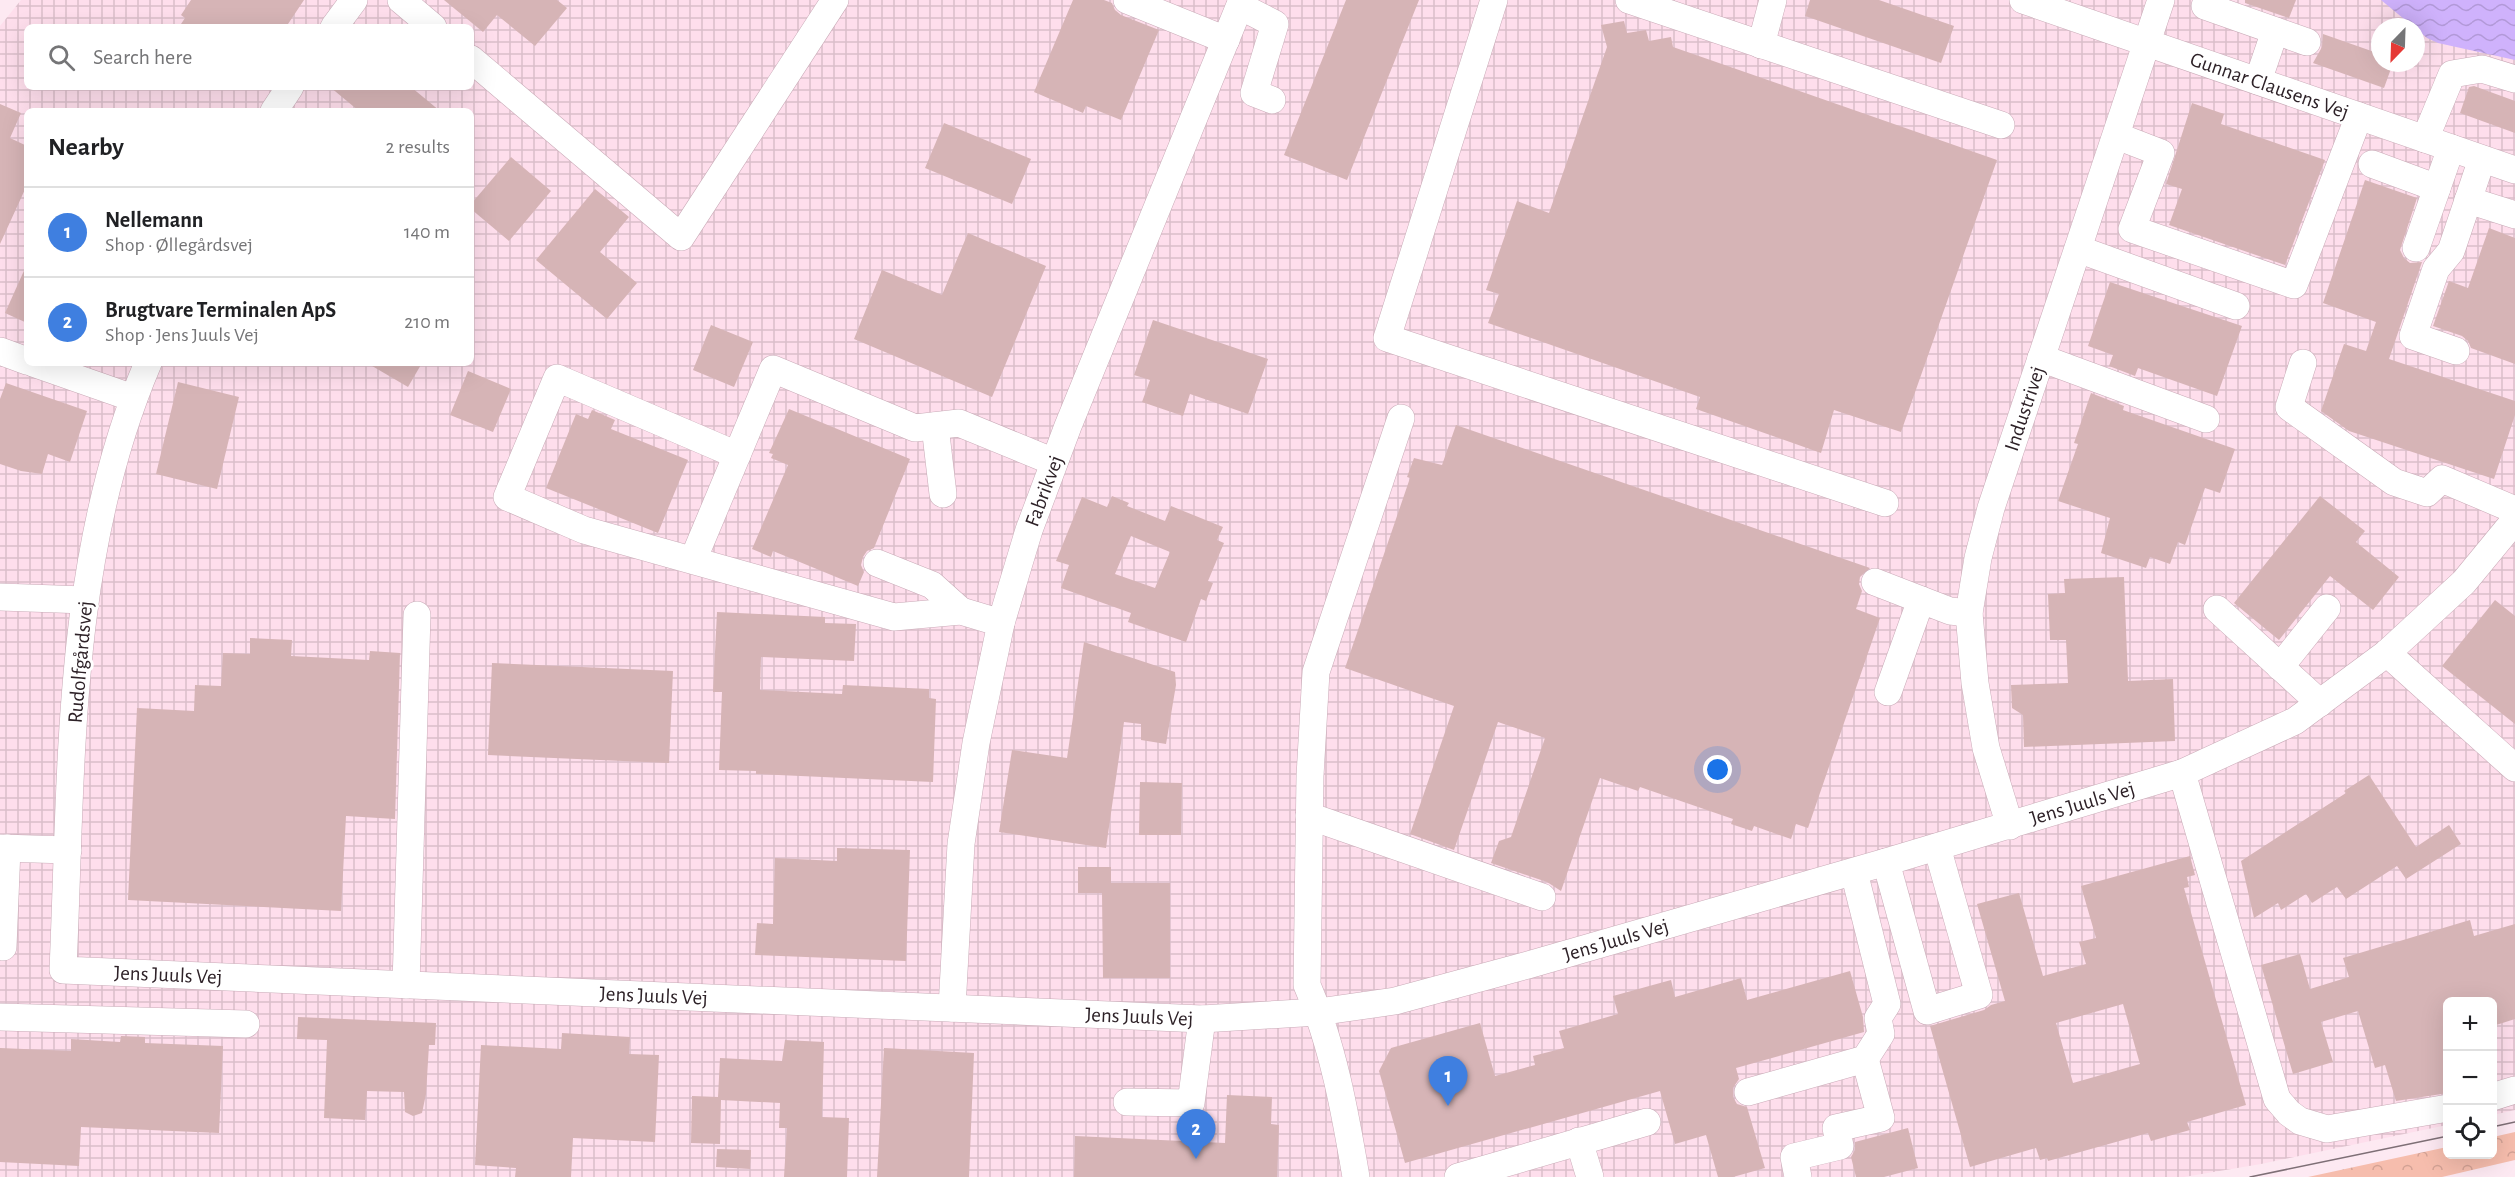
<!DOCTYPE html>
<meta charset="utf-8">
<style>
:root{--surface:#fff;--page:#f2f2f2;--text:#202124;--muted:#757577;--line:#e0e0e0;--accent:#1a73e8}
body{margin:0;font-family:"Alegreya Sans",sans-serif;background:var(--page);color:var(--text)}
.controls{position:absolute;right:18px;bottom:18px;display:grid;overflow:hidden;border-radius:9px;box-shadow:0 6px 24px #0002}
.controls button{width:54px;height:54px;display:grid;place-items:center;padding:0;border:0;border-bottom:2px solid var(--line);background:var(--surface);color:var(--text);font:30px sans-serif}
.compass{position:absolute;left:2371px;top:18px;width:54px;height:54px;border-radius:50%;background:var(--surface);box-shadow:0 6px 24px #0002;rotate:203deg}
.you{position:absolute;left:1718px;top:770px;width:21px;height:21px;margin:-15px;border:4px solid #fff;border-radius:50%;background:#1a73e8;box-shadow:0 0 0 9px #1a73e833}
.badge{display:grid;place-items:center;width:39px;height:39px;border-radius:50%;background:var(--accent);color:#fff;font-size:20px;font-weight:700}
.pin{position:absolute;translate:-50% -50px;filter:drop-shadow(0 2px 3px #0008)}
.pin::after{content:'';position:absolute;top:32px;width:21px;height:18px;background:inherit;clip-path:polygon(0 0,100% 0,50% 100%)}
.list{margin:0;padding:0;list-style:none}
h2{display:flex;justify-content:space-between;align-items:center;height:78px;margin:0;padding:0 24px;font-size:26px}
h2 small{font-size:20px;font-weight:400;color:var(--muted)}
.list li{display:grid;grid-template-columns:39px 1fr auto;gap:18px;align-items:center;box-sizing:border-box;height:90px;padding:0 24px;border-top:2px solid var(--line)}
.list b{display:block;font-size:22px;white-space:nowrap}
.list p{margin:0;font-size:20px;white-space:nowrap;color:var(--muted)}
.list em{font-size:20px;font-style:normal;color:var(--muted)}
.icon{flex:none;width:33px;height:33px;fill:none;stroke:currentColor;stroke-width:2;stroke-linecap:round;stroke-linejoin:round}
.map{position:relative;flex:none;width:2515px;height:1177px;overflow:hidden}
.search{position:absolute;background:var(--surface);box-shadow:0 6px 24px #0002;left:24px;top:24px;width:450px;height:66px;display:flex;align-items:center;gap:15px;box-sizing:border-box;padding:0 21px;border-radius:9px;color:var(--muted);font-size:22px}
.panel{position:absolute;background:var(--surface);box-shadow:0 6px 24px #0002;left:24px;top:108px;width:450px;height:258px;border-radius:9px}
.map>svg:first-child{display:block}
</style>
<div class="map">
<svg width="2515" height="1177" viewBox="0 0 2515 1177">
<defs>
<pattern id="industrial-grid" width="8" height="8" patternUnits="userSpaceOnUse" patternTransform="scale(1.5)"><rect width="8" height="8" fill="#fedeec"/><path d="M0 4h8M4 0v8" fill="none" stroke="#dabeca"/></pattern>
<pattern id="forest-crowns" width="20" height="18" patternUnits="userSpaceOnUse" patternTransform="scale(1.5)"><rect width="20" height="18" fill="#f6bdad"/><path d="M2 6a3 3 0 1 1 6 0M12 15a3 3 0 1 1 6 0" fill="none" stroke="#d3a295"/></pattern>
<pattern id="water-waves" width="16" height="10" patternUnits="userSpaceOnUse" patternTransform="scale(1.5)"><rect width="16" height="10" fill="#cfb2fc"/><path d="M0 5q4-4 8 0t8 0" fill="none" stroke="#b299d8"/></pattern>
</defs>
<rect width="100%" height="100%" fill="#fde9f2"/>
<path fill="url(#industrial-grid)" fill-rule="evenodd" d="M21 0H2515V1110L2493 1115 2492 1002H2448L2447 1125 2261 1164 2184 1177H0V26ZM27 27H471V87H27ZM2380 27H2416V63H2380ZM27 111H471V363H27Z"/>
<path fill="url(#forest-crowns)" d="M2515 1132V1160L2442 1177H2308L2447 1147 2448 1154H2492L2493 1137Z"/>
<path fill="url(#water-waves)" d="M2381 0H2515V60L2438 43 2427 38Z"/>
<g fill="#d6b4b6" fill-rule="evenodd">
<path d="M191 0H304L286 27H179L185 18 181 15Z"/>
<path d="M444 0H557L567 8 535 46 497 15 483 32Z"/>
<path d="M1073 0H1104L1112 3 1115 10 1121 15 1159 30 1121 120 1086 106 1083 113 1034 92Z"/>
<path d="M1346 0H1419L1347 180 1284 155Z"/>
<path d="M1810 0H1879L1954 26 1941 63 1805 16Z"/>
<path d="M2245 0H2296L2289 18 2245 3Z"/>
<path d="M1624 21 1627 33 1646 30 1649 41 1671 37 1673 47 1997 160 1901 432 1834 410 1821 453 1696 409 1700 397 1488 323 1499 294 1486 290 1517 201 1549 213 1607 47 1601 25Z"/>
<path d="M2323 34 2380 54V63H2393L2384 88 2313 63 2322 47Z"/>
<path d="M2474 86 2515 101V133L2460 113 2469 87Z"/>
<path d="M330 87H411L440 111H359Z"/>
<path d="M2192 103 2224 114 2221 124 2325 160 2285 265 2169 225 2182 189 2166 184Z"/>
<path d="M0 104 21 113 10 138 27 146V185L0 244Z"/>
<path d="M944 123 1031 159 1012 204 925 168Z"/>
<path d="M511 157 551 191 509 241 471 209V204Z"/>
<path d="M2365 180 2417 198 2400 250 2404 258 2410 263 2422 262 2389 359 2515 401V415L2494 479 2349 431 2321 411 2344 344 2366 351 2376 322 2323 303Z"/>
<path d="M595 189 629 217 600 252 637 283 607 319 536 260Z"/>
<path d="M2489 228 2515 238V364L2471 348 2468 341 2462 336 2433 326 2449 281 2468 288Z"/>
<path d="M968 233 1046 266 992 397 854 339 882 270 942 295Z"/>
<path d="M27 264V323L5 313Z"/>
<path d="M2110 282 2242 326 2217 396 2138 368 2135 376 2109 366 2113 355 2088 346Z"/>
<path d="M1153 320 1268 359 1248 414 1190 394 1183 416 1142 402 1150 380 1134 375Z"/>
<path d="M711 325 753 342 734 387 693 370Z"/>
<path d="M367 363H422L408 387Z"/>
<path d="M468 371 511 389 493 432 450 415Z"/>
<path d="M178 382 239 397 217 489 156 474Z"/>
<path d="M6 383 87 411 70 462 48 454 42 474 21 471 0 464V399Z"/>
<path d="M2091 393 2124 406 2123 410 2235 449 2220 493 2205 488 2185 545 2178 542 2170 564 2150 557 2146 568 2101 553 2110 518 2058 501 2078 444 2074 443Z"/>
<path d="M789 409 910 459 874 548 867 551 863 557 861 565 864 572 858 586 773 551 771 557 752 549 788 465 771 458 773 454 769 453Z"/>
<path d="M592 410 615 420 611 429 688 460 658 533 546 488 576 414 588 419Z"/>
<path d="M1456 425 1870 568 1860 577 1859 584 1862 591 1856 609 1880 618 1808 828 1796 824 1791 839 1754 826 1752 831 1731 824 1733 819 1640 787 1638 791 1600 778 1561 891 1547 882 1491 863 1499 841 1511 837 1545 738 1498 722 1454 850 1410 834 1454 706 1345 668 1410 478 1407 477 1414 458 1442 465Z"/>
<path d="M1112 496 1129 503 1127 506 1165 521 1171 506 1223 527 1217 540 1224 543 1208 581 1213 583 1206 601 1201 599 1186 642 1128 622 1131 613 1061 588 1069 565 1056 561 1082 497 1107 507ZM1131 536 1170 552 1155 588 1115 574Z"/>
<path d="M2320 496 2365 531 2356 542 2399 577 2373 610 2330 576 2279 640 2234 603Z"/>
<path d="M2124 577 2128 681 2173 679 2175 741 2024 747 2023 715 2012 708 2011 685 2068 683 2066 640H2050L2048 594 2065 593 2064 579Z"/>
<path d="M2495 600 2515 616V724L2442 666Z"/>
<path d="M717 612 825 617V623L856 624 854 661 761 657 760 690 842 694 843 685 929 689V698L936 699 933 782 756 774V771L719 770 722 692H713Z"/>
<path d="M250 638 292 640 291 656 369 660 370 651 400 653 395 819 346 816 341 911 128 900 137 708 194 711 195 685 221 686 223 653 250 654Z"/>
<path d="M1084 642 1175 672 1176 685 1166 744 1141 740V724L1124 722 1106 848 999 832 1012 750 1067 758Z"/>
<path d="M492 663 673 671 669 763 488 755Z"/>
<path d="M2369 775 2416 847 2449 825 2461 844 2406 879 2397 866 2346 899 2337 887 2312 903 2306 894 2281 910 2278 903 2254 918 2241 861 2346 793 2344 791Z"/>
<path d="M1140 782 1182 783 1181 835H1139Z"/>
<path d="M837 848 910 850 906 961 755 955 757 923 773 924 775 858 837 861Z"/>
<path d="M2190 856 2195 875 2187 877 2189 887 2184 888 2246 1105 2187 1122 2190 1130 2151 1141 2148 1133 2048 1161 2047 1158 2040 1160 2036 1148 1970 1167 1930 1026 1984 1010 1991 1005 2005 1001 1977 904 2019 893 2043 976 2086 964 2079 942 2096 938 2081 886ZM2123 1004 2140 1064 2073 1083 2056 1023Z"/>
<path d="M1078 867H1111V883H1170V978H1103L1102 893H1078Z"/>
<path d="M2470 920 2474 936 2515 924V1019L2493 1026V1002H2448V1093L2396 1101 2385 1065 2375 1068 2358 1011 2321 1022 2333 1062 2293 1074 2261 965 2300 954 2310 989 2349 977 2343 958Z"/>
<path d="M1850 971 1863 1017 1864 1032 1736 1068 1739 1079 1733 1088V1097L1737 1104 1747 1107 1765 1168 1733 1177H1718L1706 1135 1675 1144 1660 1091 1405 1163 1379 1071 1391 1048 1480 1023 1495 1076 1535 1065 1533 1056 1564 1048 1559 1031 1618 1014 1613 996 1671 980 1675 997 1741 978 1747 1000Z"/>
<path d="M298 1017 436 1023 435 1045H429L426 1094 422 1113 413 1116 405 1112 404 1092 367 1091 365 1120 324 1118 327 1040 297 1039Z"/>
<path d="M562 1033 630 1037 629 1054 659 1055 655 1142 573 1138 571 1177H515L516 1168 475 1165 481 1045 561 1049Z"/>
<path d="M121 1036 145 1037V1043L223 1046 219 1133 81 1127 79 1166 0 1162V1048L71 1051V1039L120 1042Z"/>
<path d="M785 1040 824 1042 822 1117 849 1118 847 1177H784L787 1128H779L780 1103 721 1100 720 1144 691 1143 692 1096 718 1097 720 1058 782 1061Z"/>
<path d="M884 1048 974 1053 969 1177H877Z"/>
<path d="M1227 1095 1272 1097 1271 1124 1279 1125 1277 1177H1074L1075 1136 1225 1143Z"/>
<path d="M1908 1128 1918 1168 1884 1177H1856L1851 1157 1855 1150V1142Z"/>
<path d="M717 1149 751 1150 750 1169 716 1167Z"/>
</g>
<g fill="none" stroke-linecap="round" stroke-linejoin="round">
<defs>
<g id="minor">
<path d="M401 0 433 27"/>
<path d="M1127 0 1226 40"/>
<path d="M1494 0 1387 338 1885 503"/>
<path d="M1629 0 2001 125"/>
<path id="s1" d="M2023 0 2515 170"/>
<path d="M1240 6 1275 24 1254 93 1272 100"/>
<path d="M2205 6 2307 42"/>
<path d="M334 27 354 0"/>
<path d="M1761 45 1773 0"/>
<path d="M471 59 681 237 835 0"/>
<path d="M2258 81 2275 31"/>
<path d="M274 111 290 87"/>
<path d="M2117 136 2161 153 2132 229 2294 285 2359 116"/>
<path d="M2425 139 2452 74 2482 69 2515 79"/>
<path d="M2372 164 2437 188"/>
<path d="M2468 200 2515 215"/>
<path d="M2416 248 2451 148"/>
<path d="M2078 249 2236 306"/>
<path d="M0 351 27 361"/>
<path d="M2456 351 2413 336 2436 269 2451 251 2482 159"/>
<path d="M2041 358 2206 419"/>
<path d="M33 363 133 398"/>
<path id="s2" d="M148 363C66 555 72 766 63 970L1202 1019 1318 1012 1395 1001 1528 965 1886 862 2182 773 2295 721 2387 653 2464 582 2515 520"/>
<path d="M2303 363 2289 407 2394 482 2427 493 2442 479 2515 510"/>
<path d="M935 426 943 494"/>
<path d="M737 455 557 378 507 497 584 530 894 617 961 611 1001 623"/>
<path d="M693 560 773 369 915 428 959 423 1054 462"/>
<path d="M877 563 932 585 961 611"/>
<path d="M1875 582 1950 611 1969 613"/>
<path d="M0 597 85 600"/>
<path d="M2217 609 2320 703"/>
<path d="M2387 653 2515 768"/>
<path d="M2280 667 2327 608"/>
<path d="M1888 692 1921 600"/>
<path d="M2182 773 2277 1099 2289 1113 2300 1121 2327 1129 2448 1108"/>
<path d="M1309 816 1542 897"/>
<path id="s3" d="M2010 826 1986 748 1975 683 1969 613 1978 558 1991 508 2161 0"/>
<path d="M0 848 68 850"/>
<path d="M1886 862 1927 1011 1979 995 1937 847"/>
<path d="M3 947 7 848"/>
<path d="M406 985 417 615"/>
<path id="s4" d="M952 1008 961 844 976 743 1001 623 1029 530 1068 426 1242 0"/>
<path d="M0 1017 246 1024"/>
<path d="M1748 1092 1865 1059 1881 1034 1878 1018 1887 1004 1854 872"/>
<path d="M2492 1097 2515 1090"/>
<path d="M1127 1102 1191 1103 1202 1019"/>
<path d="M1579 1141 1590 1177"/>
<path d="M1356 1177C1345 1112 1333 1045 1307 985L1310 776 1316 672 1401 418"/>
<path d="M1458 1177 1647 1122"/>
<path d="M1798 1177 1794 1157 1840 1146 1836 1128 1881 1118 1865 1059"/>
</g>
</defs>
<use href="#minor" stroke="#caabb8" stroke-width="28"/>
<use href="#minor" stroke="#fff" stroke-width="27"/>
<g stroke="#7e6f76" stroke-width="1.5">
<path d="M2492 1127 2515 1122"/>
<path d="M2250 1177 2448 1136"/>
</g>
</g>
<g text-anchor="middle" stroke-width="6" stroke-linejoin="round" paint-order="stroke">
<g font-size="21" fill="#2e2228" stroke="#fff">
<text dy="7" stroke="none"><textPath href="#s1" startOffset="261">Gunnar Clausens Vej</textPath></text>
<text dy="7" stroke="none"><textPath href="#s3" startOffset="430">Industrivej</textPath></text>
<text dy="7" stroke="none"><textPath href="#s4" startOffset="528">Fabrikvej</textPath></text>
<text transform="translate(80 662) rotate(-85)" y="7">Rudolfgårdsvej</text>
<text dy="7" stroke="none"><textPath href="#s2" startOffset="2666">Jens Juuls Vej</textPath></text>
<text dy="7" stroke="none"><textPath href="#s2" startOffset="2180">Jens Juuls Vej</textPath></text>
<text dy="7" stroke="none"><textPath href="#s2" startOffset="722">Jens Juuls Vej</textPath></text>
<text dy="7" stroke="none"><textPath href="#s2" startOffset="1208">Jens Juuls Vej</textPath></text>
<text dy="7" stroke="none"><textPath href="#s2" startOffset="1694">Jens Juuls Vej</textPath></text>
</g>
</g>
</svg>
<div class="controls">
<button>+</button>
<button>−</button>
<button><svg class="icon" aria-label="locate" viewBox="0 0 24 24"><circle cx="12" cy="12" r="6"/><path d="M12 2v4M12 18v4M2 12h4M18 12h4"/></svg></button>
</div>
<svg class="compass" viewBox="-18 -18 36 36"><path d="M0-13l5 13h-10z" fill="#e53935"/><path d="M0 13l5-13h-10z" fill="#757577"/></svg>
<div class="you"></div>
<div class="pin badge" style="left:1448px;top:1106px;background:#3f7fe0">1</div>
<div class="pin badge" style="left:1196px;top:1159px;background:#3f7fe0">2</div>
<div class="search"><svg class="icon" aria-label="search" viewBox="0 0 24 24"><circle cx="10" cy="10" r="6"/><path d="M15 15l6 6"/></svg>Search here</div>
<section class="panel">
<h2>Nearby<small>2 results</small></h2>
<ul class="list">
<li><span class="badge" style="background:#3f7fe0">1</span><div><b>Nellemann</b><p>Shop · Øllegårdsvej</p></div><em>140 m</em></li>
<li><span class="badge" style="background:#3f7fe0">2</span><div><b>Brugtvare Terminalen ApS</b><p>Shop · Jens Juuls Vej</p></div><em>210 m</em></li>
</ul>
</section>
</div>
